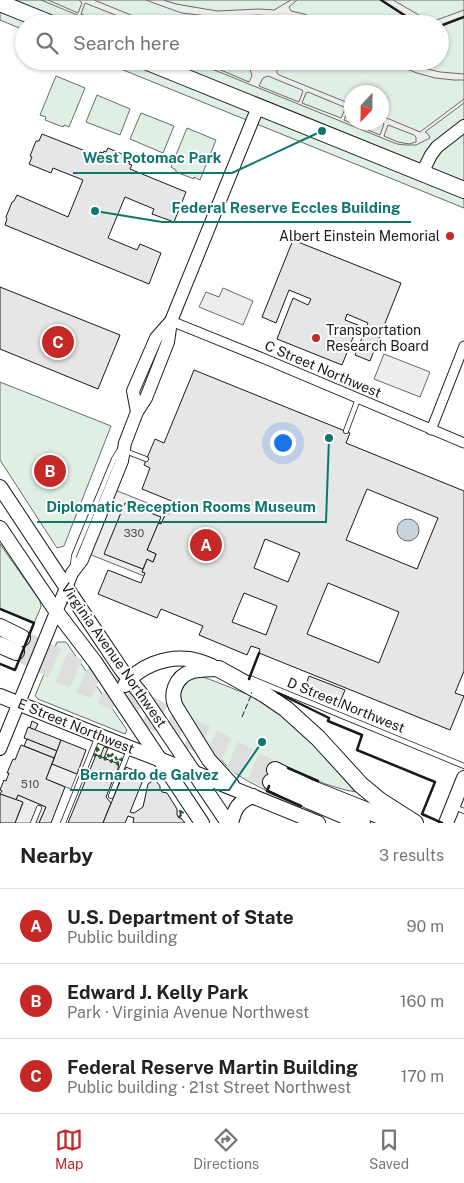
<!DOCTYPE html>
<meta charset="utf-8">
<style>
:root{--surface:#fff;--page:#f6f6f6;--text:#222;--muted:#767676;--line:#e0e0e0;--accent:#c62828}
body{margin:0;font-family:"Public Sans",sans-serif;background:var(--page);color:var(--text)}
.compass{position:absolute;left:344px;top:85px;width:45px;height:45px;border-radius:50%;background:var(--surface);box-shadow:0 1px 4px #0004;rotate:202deg}
.you{position:absolute;left:282px;top:442px;width:18px;height:18px;margin:-12px;border:4px solid #fff;border-radius:50%;background:#1a73e8;box-shadow:0 0 0 8px #1a73e833}
.badge{display:grid;place-items:center;width:32px;height:32px;border-radius:50%;background:var(--accent);color:#fff;font-size:16px;font-weight:700}
.pin{position:absolute;translate:-50% -50%;border:2px solid #fff;box-shadow:0 1px 5px #0006}
.list{margin:0;padding:0;list-style:none}
h2{display:flex;justify-content:space-between;align-items:center;height:65px;margin:0;padding:0 20px;font-size:21px}
h2 small{font-size:16px;font-weight:400;color:var(--muted)}
.list li{display:grid;grid-template-columns:32px 1fr auto;gap:15px;align-items:center;box-sizing:border-box;height:75px;padding:0 20px;border-top:1px solid var(--line)}
.list b{display:block;font-size:19px;white-space:nowrap}
.list p{margin:0;font-size:16px;white-space:nowrap;color:var(--muted)}
.list em{font-size:16px;font-style:normal;color:var(--muted)}
.icon{flex:none;width:28px;height:28px;fill:none;stroke:currentColor;stroke-width:2;stroke-linecap:round;stroke-linejoin:round}
.map{position:relative;flex:none;width:464px;height:823px;overflow:hidden}
.search{position:absolute;background:var(--surface);box-shadow:0 1px 4px #0004;left:15px;right:15px;top:15px;height:55px;display:flex;align-items:center;gap:12px;box-sizing:border-box;padding:0 18px;border-radius:28px;color:var(--muted);font-size:19px}
.sheet{height:290px;background:var(--surface)}
nav{display:flex;justify-content:space-around;align-items:center;box-sizing:border-box;height:70px;border-top:1px solid var(--line);background:var(--surface);font-size:14px;color:var(--muted)}
nav a{display:grid;justify-items:center;gap:2px}
nav .on{color:var(--accent)}
.map>svg:first-child{display:block}
</style>
<div class="map">
<svg width="464" height="823" viewBox="0 0 464 823">
<rect width="100%" height="100%" fill="#fff"/>
<g fill="#e0efe3" stroke="#6a6a6a" fill-rule="evenodd">
<path d="M0 0H464V208L101 61H440V24H24V30L0 20ZM352 92H382V122H352Z"/>
<path d="M56 76 85 88 69 127 64 125 63 127 45 120 46 117 40 115Z"/>
<path d="M97 95 130 109 120 135 86 122Z"/>
<path d="M141 113 174 126 163 153 130 139Z"/>
<path d="M187 128 216 140 200 180 194 177V179L176 172V170L171 167Z"/>
<path d="M0 382 111 426 64 546 57 548 0 460Z"/>
<path d="M0 544 40 601 41 607 34 623 0 609Z"/>
<path d="M57 642H66L127 730 125 734 38 699 35 696Z"/>
<path d="M195 676 203 677 214 681 264 701 284 716 322 754 355 792C328 787 303 775 278 764L267 791C250 782 231 774 220 758L217 761 182 703 180 692 184 682Z"/>
</g>
<g fill="#ededed" stroke="#6a6a6a" fill-rule="evenodd">
<path d="M41 0H48L78 13 82 3 79 0H94L153 24H138L85 3 81 14 106 24H99Z"/>
<path d="M146 0H163L176 4 217 11 259 9 274 10 291 0H297L289 7 291 11 304 14 330 24H313L290 19V24H284V19L283 17 258 15 241 16 238 17 239 19 246 24H233L227 21 212 16 210 19H208L207 16 182 13 162 6Z"/>
<path d="M381 0H393L431 22 464 10V17L440 26V24H418Z"/>
<path d="M192 61H198L212 67 214 61H218L216 68 249 82 252 76 250 69 231 61H246L263 68H267L270 67 272 61H281L277 70V73L279 75 351 104V110H348L344 120 380 135 384 124 382 122V116L420 132 464 99V103L425 132 428 134 430 138 416 145H405L397 144ZM268 76 302 90 303 91 299 102 259 86 263 78ZM308 92 344 107 345 109 341 118 302 103 306 93ZM388 125 414 135 416 137V142L409 144 398 142 384 136Z"/>
<path d="M386 61H405L423 68 440 72 464 74V80H454L435 78 417 73Z"/>
<path d="M223 288 253 301 243 325 199 307 206 292 219 297Z"/>
<path d="M384 354 430 372 420 397 374 379Z"/>
<path d="M115 490 170 512 169 514H166L161 524 158 523 160 517 125 503 105 554 143 569 142 572 145 573 144 576 89 554Z"/>
<path d="M52 764 77 774 71 789 46 779Z"/>
<path d="M18 795 46 807 39 823H15L23 803 16 800Z"/>
</g>
<circle fill="#c6d2dc" stroke="#6a6a6a" cx="408" cy="530" r="11"/>
<g fill="#e6e6e6" stroke="#1a1a1a" fill-rule="evenodd">
<path d="M42 134 98 156 100 152 103 153 104 151 106 152 108 148 129 157 127 161 130 162 129 164 132 165 130 169 186 192 174 222 152 214 154 209 125 197 108 238 137 250 140 244 161 253 149 284 5 225 7 219 6 217 12 202 14 201 17 195 68 217 83 180 53 168 51 173 29 164 32 157 30 156 36 141H39Z"/>
<path d="M293 240 401 283 370 361 355 355 368 323 347 314 345 320 358 325 342 365 277 339 293 298 308 305 311 299 289 290 276 323 262 317Z"/>
<path d="M0 287 120 335 98 389 0 349Z"/>
<path d="M194 370 350 433 346 443 464 491V671L455 693 464 696 450 730 259 653 260 649 251 646 247 655 199 635 203 626 161 609 157 618 98 594 108 570 141 583 145 573 142 572 147 559 153 562 156 554 147 550 158 523 161 524 166 513 169 514 174 502 142 489 150 468 144 465 155 439 164 443ZM367 489 438 518 417 569 346 540ZM265 539 300 553 288 582 254 568ZM328 583 399 612 379 663 307 634ZM244 593 277 606 266 635 232 622Z"/>
<path d="M125 503 161 517 147 550 156 554 153 562 147 559 143 569 104 554Z"/>
<path d="M309 676 345 690 338 707 303 693Z"/>
<path d="M32 721 38 724 35 730 30 728Z"/>
<path d="M28 727 61 740 57 751 24 738Z"/>
<path d="M27 739 57 751 54 758 24 746Z"/>
<path d="M61 740 86 750 77 774 52 764Z"/>
<path d="M21 745 54 758 46 779 65 787 51 823H39L46 807 18 795 16 800 0 794 2 791 0 790 4 780 6 781 9 773H7L13 759 15 760Z"/>
<path d="M104 747 108 748 104 758 100 757Z"/>
<path d="M96 755 119 764 117 772H116L106 797 111 803 103 823H68Z"/>
<path d="M126 767 145 775 130 812 134 813 143 807 148 784 154 780 156 781 160 786V789L162 792 167 793 177 809V815L179 818H181L185 823H133L134 818 128 816 125 823H103Z"/>
<path d="M0 794 23 802 15 823H0Z"/>
</g>
<g fill="none" stroke-linecap="round" stroke-linejoin="round">
<g stroke="#ddd" stroke-width="16" stroke-dasharray="16 8" stroke-linecap="butt">
<path d="M22 638 95 675 275 770"/>
<path d="M16 652 271 782"/>
</g>
<defs>
<g id="lane">
<path d="M346 431 358 399"/>
<path d="M125 451 146 459"/>
<path d="M73 566 74 556 114 459 119 451"/>
<path d="M250 678 464 766"/>
<path d="M111 796 129 750"/>
<path d="M454 807 464 811"/>
<path d="M33 823 39 808"/>
<path d="M63 823 98 736"/>
</g>
<g id="street">
<path d="M171 321 265 359 464 443"/>
<path d="M431 430 464 346"/>
</g>
<g id="secondary">
<path d="M422 173 431 155 437 147 464 126"/>
<path d="M137 412 133 391 156 338 171 321"/>
<path d="M0 749 72 573 82 560 122 461 125 443 137 412 146 398 168 342 171 321 258 107"/>
</g>
<g id="primary">
<path d="M0 487 76 602 121 669 141 694 228 823"/>
<path d="M0 528 56 611 95 662 202 823"/>
<path d="M219 669C202 670 183 667 175 687 172 695 173 703 178 710L209 760 232 785"/>
<path d="M125 685C139 666 166 656 189 659 197 660 204 663 212 666"/>
<path d="M0 696 130 748 195 773 318 823"/>
<path d="M231 823C235 808 238 802 253 796"/>
<path d="M446 823 464 778"/>
</g>
<g id="highway">
<path d="M0 3 52 24"/>
<path d="M145 61 464 190"/>
<path d="M0 627 22 638"/>
<path d="M0 645 16 652"/>
<path d="M219 669 264 694 286 709 318 738 361 785 379 800 415 823"/>
<path d="M275 770 310 788 398 823"/>
<path d="M271 782 310 801 362 823"/>
</g>
</defs>
<use href="#lane" stroke="#1a1a1a" stroke-width="6"/>
<use href="#street" stroke="#1a1a1a" stroke-width="11"/>
<use href="#secondary" stroke="#1a1a1a" stroke-width="14"/>
<use href="#primary" stroke="#1a1a1a" stroke-width="16"/>
<use href="#highway" stroke="#1a1a1a" stroke-width="18"/>
<use href="#lane" stroke="#fff" stroke-width="4.5"/>
<use href="#street" stroke="#fff" stroke-width="9"/>
<use href="#secondary" stroke="#fff" stroke-width="12"/>
<use href="#primary" stroke="#fff" stroke-width="14"/>
<use href="#highway" stroke="#fff" stroke-width="16"/>
<g stroke="#2b5a34" stroke-width="4" stroke-dasharray="2.5 4" stroke-linecap="butt">
<path d="M97 749 99 752 100 757 95 755Z"/>
<path d="M111 754 115 759 119 757 121 759 119 764 104 758Z"/>
<path d="M180 812 182 813 181 817 178 814Z"/>
</g>
<path stroke="#1a1a1a" stroke-width="1" stroke-dasharray="6 2.5" stroke-linecap="butt" d="M242 717 252 693H251"/>
<g stroke="#1a1a1a" stroke-width="2.5">
<path d="M381 0 418 24"/>
<path d="M440 26 464 17"/>
<path d="M0 609 34 623 15 670 0 664"/>
<path d="M249 679 259 653"/>
<path d="M278 693 329 718 328 721 362 735 357 750 435 782 422 814 442 823"/>
<path d="M288 768 318 781"/>
<path d="M269 786 267 791 301 806"/>
</g>
</g>
<g fill="#c62828" stroke="#fff" stroke-width="2">
<circle cx="450" cy="236" r="5"/>
<circle cx="316" cy="338" r="5"/>
</g>
<g text-anchor="middle" stroke-width="4" stroke-linejoin="round" paint-order="stroke">
<g font-size="11" fill="#4d4d4d">
<text x="134" y="537">330</text>
<text x="30" y="788">510</text>
</g>
<g font-size="14" fill="#1a1a1a" stroke="#fff" text-anchor="end">
<text x="440" y="241">Albert Einstein Memorial</text>
<text x="326" y="335" text-anchor="start">Transportation<tspan x="326" dy="16">Research Board</tspan></text>
</g>
<g font-size="14" fill="#1a1a1a" stroke="#fff">
<text transform="translate(323 369) rotate(23)" y="5">C Street Northwest</text>
<text transform="translate(114 655) rotate(55)" y="5">Virginia Avenue Northwest</text>
<text transform="translate(346 705) rotate(22)" y="5">D Street Northwest</text>
<text transform="translate(76 726) rotate(22)" y="5">E Street Northwest</text>
</g>
</g>
<path fill="none" stroke="#0f766e" stroke-width="2" d="M322 131L232 173H73M95 211L162 222H411M329 438L326 522H37M262 742L229 790H70"/>
<g fill="#0f766e" stroke="#fff" stroke-width="2">
<circle cx="322" cy="131" r="5"/>
<circle cx="95" cy="211" r="5"/>
<circle cx="329" cy="438" r="5"/>
<circle cx="262" cy="742" r="5"/>
</g>
<g font-size="15" text-anchor="middle" font-weight="bold" fill="#0f766e" stroke="#fff" stroke-width="4" stroke-linejoin="round" paint-order="stroke">
<text x="152" y="163">West Potomac Park</text>
<text x="286" y="213">Federal Reserve Eccles Building</text>
<text x="181" y="512">Diplomatic Reception Rooms Museum</text>
<text x="149" y="780">Bernardo de Galvez</text>
</g>
</svg>
<svg class="compass" viewBox="-18 -18 36 36"><path d="M0-13l5 13h-10z" fill="#e53935"/><path d="M0 13l5-13h-10z" fill="#767676"/></svg>
<div class="you"></div>
<div class="pin badge" style="left:206px;top:545px">A</div>
<div class="pin badge" style="left:50px;top:471px">B</div>
<div class="pin badge" style="left:58px;top:342px">C</div>
<div class="search"><svg class="icon" aria-label="search" viewBox="0 0 24 24"><circle cx="10" cy="10" r="6"/><path d="M15 15l6 6"/></svg>Search here</div>
</div>
<section class="sheet">
<h2>Nearby<small>3 results</small></h2>
<ul class="list">
<li><span class="badge">A</span><div><b>U.S. Department of State</b><p>Public building</p></div><em>90 m</em></li>
<li><span class="badge">B</span><div><b>Edward J. Kelly Park</b><p>Park · Virginia Avenue Northwest</p></div><em>160 m</em></li>
<li><span class="badge">C</span><div><b>Federal Reserve Martin Building</b><p>Public building · 21st Street Northwest</p></div><em>170 m</em></li>
</ul>
</section>
<nav>
<a class="on"><svg class="icon" aria-label="map" viewBox="0 0 24 24"><path d="M3 6l6-2 6 2 6-2v14l-6 2-6-2-6 2zM9 4v14M15 6v14"/></svg>Map</a>
<a><svg class="icon" aria-label="directions" viewBox="0 0 24 24"><path d="M12 3l9 9-9 9-9-9zM9 14v-3h6M13 9l2 2-2 2"/></svg>Directions</a>
<a><svg class="icon" aria-label="saved" viewBox="0 0 24 24"><path d="M7 4h10v16l-5-4-5 4z"/></svg>Saved</a>
</nav>
